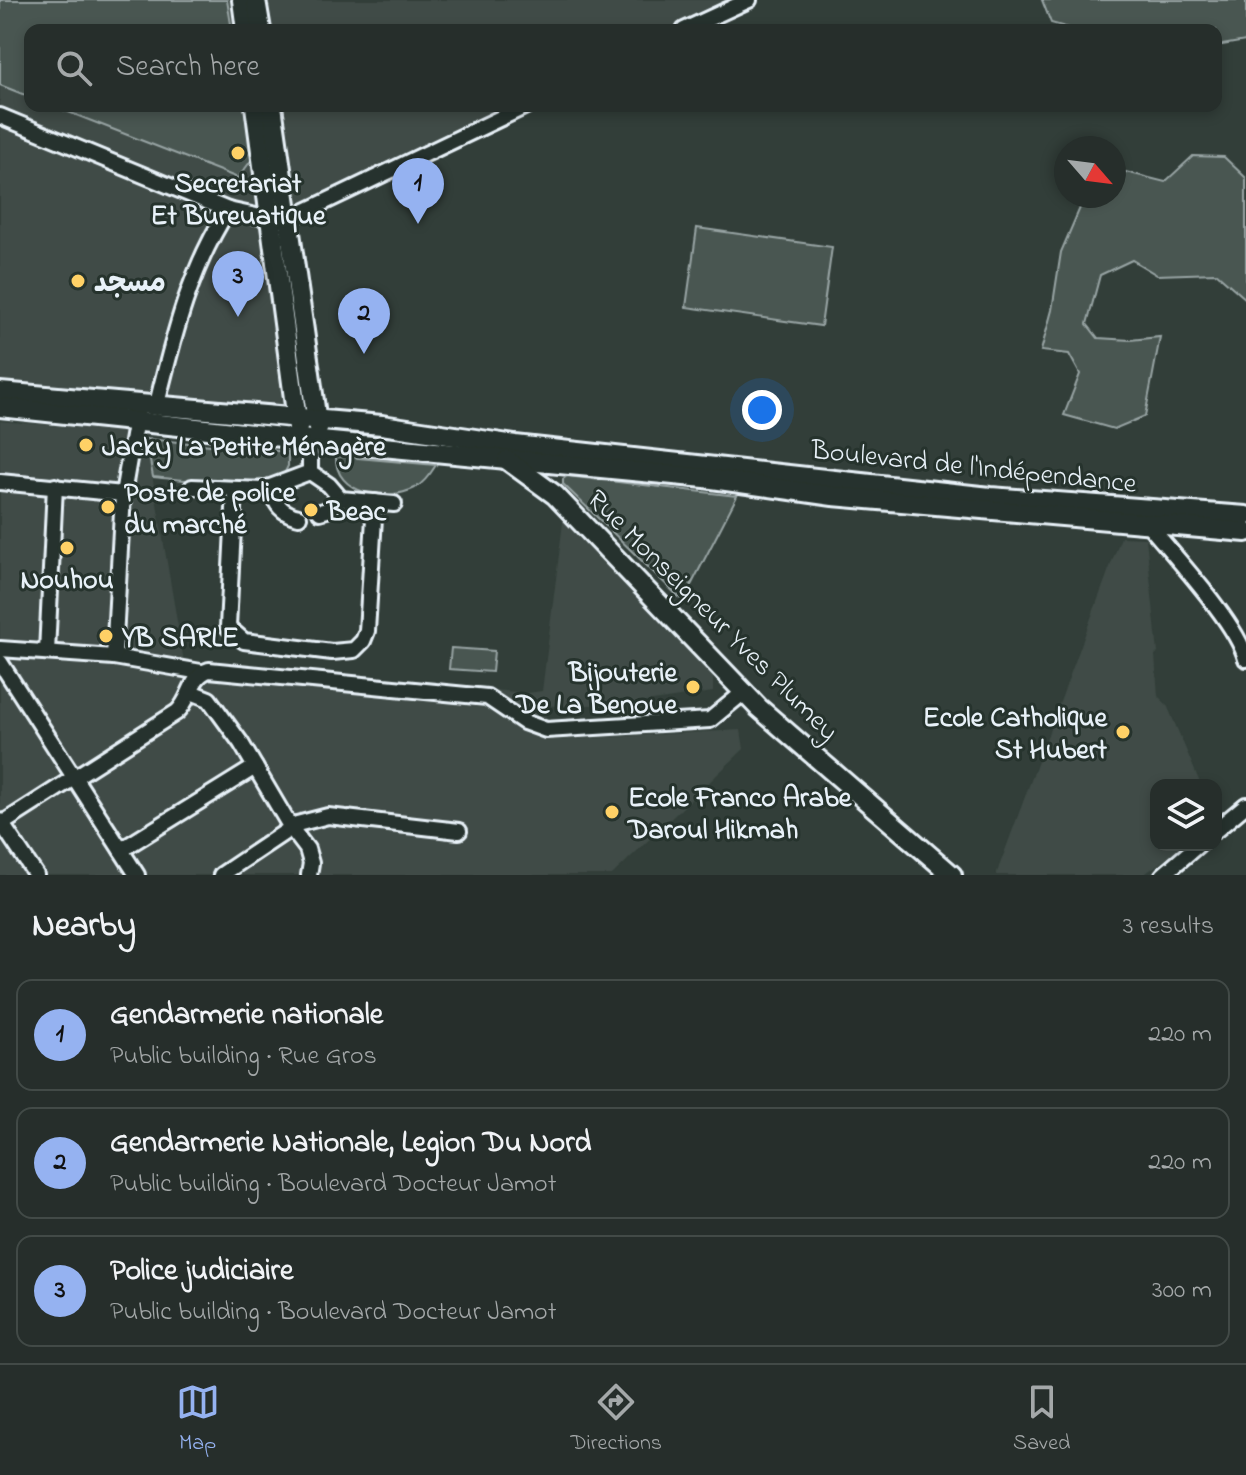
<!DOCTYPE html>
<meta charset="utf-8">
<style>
:root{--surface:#262e2b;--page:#323a37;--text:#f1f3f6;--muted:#a4a8a9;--line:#424a47;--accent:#95b2f1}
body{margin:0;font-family:"Indie Flower","Playpen Sans Arabic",sans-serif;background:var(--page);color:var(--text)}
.controls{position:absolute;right:24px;bottom:24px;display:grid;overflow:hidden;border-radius:16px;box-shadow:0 4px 12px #0003}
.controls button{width:72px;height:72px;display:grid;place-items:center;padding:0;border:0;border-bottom:2px solid var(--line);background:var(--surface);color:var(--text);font:40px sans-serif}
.compass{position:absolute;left:1054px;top:136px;width:72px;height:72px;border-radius:50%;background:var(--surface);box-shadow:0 4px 12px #0003;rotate:118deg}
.you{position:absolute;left:762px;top:410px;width:28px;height:28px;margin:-20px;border:6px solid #fff;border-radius:50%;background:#1a73e8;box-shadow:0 0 0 12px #1a73e833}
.badge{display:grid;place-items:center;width:52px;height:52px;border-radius:50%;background:var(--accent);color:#111;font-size:26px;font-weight:700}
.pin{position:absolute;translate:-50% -66px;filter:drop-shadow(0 2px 4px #0008)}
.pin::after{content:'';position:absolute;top:42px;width:28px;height:24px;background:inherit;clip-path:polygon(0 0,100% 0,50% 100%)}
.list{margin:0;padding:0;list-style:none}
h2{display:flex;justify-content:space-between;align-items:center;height:104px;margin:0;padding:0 32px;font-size:34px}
h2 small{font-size:26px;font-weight:400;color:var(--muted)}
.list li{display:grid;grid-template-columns:52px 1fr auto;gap:24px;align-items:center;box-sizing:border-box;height:112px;margin:0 16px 16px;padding:0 16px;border:2px solid var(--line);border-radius:16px}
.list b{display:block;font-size:30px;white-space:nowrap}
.list p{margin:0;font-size:26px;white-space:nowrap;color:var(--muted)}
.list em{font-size:26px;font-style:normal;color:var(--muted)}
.icon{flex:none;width:44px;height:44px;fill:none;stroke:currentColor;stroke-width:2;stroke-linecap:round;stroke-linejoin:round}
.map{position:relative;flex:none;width:1246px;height:875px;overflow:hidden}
.search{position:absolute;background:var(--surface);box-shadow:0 4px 12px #0003;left:24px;right:24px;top:24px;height:88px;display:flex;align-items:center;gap:20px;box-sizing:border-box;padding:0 28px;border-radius:16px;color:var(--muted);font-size:30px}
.sheet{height:488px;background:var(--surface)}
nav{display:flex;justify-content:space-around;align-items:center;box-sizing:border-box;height:112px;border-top:2px solid var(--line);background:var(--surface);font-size:22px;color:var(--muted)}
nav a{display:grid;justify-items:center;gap:4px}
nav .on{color:var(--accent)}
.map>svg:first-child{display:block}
</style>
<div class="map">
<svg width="1246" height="875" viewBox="0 0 1246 875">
<rect width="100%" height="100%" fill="#323e39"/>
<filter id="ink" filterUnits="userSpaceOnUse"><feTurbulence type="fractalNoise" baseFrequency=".0125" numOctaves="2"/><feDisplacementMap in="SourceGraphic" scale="16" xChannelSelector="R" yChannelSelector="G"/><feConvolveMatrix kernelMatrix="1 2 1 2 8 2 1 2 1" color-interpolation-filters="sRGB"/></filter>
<g filter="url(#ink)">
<g fill="#3f4b46">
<path d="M0 0H233L238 30H30V106H250L286 411 0 385Z"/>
<path d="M266 0H759L695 30H270Z"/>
<path d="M281 106H532L297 215Z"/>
<path d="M0 421 123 431 146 439 184 662 527 693 542 691 564 514 713 675V692L633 704 544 706 549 740 741 730 744 749 612 875H0Z"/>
<path d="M1121 537 1146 538 1158 653 1155 655 1158 696 1167 705 1201 785H1156V845H1185L1143 875H996Z"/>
</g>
<g fill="#495651" stroke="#98a4a4" stroke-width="2">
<path d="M0 0H227L232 30H30V97L0 85Z"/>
<path d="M1042 0H1246V41L1216 46V30H1076L1051 23Z"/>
<path d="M53 106H245L253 158 238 178Z"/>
<path d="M1193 156 1224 157 1246 178V299L1216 273 1157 275 1132 260 1100 275 1087 324 1098 338 1130 340 1160 337 1145 416 1114 429 1064 415 1080 374 1069 354 1041 351 1052 310 1061 252 1085 196H1114V169L1165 182Z"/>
<path d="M697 228 832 247 821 326 686 307Z"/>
<path d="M146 439 288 452V466L284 474C244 488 195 481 153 477Z"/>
<path d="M336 456 436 465C431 473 424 483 415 488 387 502 334 495 336 456Z"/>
<path d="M567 476 737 496 683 601 563 484V479Z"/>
<path d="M451 648 494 651 492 672 449 669Z"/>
</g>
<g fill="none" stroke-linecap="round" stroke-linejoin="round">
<defs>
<g id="minor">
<path d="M684 30 749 0"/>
<path d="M0 116 228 210 270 219 288 218 306 211 526 106"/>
<path d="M156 408C173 339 189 270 228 210"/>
<path d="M310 440V472L329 485 341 499 394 504"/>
<path d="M0 482 123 494"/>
<path d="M192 487 262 490 310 472"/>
<path d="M272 488C274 504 283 514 299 517"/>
<path d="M235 489 228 627 244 641 332 652 354 650 363 641 367 631 375 502"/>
<path d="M320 512 327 510 341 499"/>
<path d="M1148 524C1174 556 1237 623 1246 659"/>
<path d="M0 649 114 657 201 672"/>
<path d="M47 652 55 486"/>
<path d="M114 657 123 494 137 413"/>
<path d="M0 662 137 875"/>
<path d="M191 692 209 699 241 743 291 828 307 849 311 863 309 875"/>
<path d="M0 821 36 875"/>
<path d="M0 825 177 712C191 700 190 676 209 670L487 697 524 722 546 730 710 720 744 692"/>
<path d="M1216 830 1246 805"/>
<path d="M121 850 255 767"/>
<path d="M221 875 297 824 328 816 459 831"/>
<path d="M1163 875 1198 845"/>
</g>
<g id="major">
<path d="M242 0 246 30"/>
<path d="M256 0 261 30"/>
<path d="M255 106 298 428"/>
<path d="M272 106 318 429"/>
<path d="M0 392 382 425 515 445 990 497 1246 516"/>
<path d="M0 407 300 439 705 478 833 496 1246 532"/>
<path d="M507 460 555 495 759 708 952 875"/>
</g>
</defs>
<use href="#minor" stroke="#e8f1f8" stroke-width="20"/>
<use href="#major" stroke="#e8f1f8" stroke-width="24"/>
<use href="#minor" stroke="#26332d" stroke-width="14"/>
<use href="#major" stroke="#26332d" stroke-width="18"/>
</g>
</g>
<g fill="#ffd166" stroke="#26332d" stroke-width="3">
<circle cx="238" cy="153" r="8"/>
<circle cx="78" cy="281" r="8"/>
<circle cx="86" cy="445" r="8"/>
<circle cx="108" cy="507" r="8"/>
<circle cx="311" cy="510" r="8"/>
<circle cx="67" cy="548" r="8"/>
<circle cx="106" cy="636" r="8"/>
<circle cx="693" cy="687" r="8"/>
<circle cx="1123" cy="732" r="8"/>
<circle cx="612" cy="812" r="8"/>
</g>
<g text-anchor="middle" stroke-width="6" stroke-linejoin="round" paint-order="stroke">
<g font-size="28" font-weight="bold" fill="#e8f1f8" stroke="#26332d" text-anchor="start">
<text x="238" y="192" text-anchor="middle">Secretariat<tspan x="238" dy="32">Et Bureuatique</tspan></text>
<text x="94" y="291">مسجد</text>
<text x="102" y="455">Jacky La Petite Ménagère</text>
<text x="124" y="501">Poste de police<tspan x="124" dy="32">du marché</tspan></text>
<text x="327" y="520">Beac</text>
<text x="67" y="588" text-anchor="middle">Nouhou</text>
<text x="122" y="646">YB SARLE</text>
<text x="677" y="681" text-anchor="end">Bijouterie<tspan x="677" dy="32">De La Benoue</tspan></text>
<text x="1107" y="726" text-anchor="end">Ecole Catholique<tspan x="1107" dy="32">St Hubert</tspan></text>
<text x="628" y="806">Ecole Franco Arabe<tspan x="628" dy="32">Daroul Hikmah</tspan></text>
</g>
<g font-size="28" fill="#e8f1f8" stroke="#26332d">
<text transform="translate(974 465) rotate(6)" y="10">Boulevard de l'Indépendance</text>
<text transform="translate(714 614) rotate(45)" y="10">Rue Monseigneur Yves Plumey</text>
</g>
</g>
</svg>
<div class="controls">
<button><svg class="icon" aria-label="layers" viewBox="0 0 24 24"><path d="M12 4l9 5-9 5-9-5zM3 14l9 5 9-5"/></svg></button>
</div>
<svg class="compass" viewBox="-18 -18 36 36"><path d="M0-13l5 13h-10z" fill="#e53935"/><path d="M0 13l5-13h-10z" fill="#a4a8a9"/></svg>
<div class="you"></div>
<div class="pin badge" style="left:418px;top:224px">1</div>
<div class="pin badge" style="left:364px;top:354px">2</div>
<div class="pin badge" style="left:238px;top:317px">3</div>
<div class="search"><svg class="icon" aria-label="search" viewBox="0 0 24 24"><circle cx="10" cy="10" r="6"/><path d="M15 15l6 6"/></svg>Search here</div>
</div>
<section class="sheet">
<h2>Nearby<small>3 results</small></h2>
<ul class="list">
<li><span class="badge">1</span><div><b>Gendarmerie nationale</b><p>Public building · Rue Gros</p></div><em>220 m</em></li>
<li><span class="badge">2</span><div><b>Gendarmerie Nationale, Legion Du Nord</b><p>Public building · Boulevard Docteur Jamot</p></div><em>220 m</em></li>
<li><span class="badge">3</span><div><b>Police judiciaire</b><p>Public building · Boulevard Docteur Jamot</p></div><em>300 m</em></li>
</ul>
</section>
<nav>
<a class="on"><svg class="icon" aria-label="map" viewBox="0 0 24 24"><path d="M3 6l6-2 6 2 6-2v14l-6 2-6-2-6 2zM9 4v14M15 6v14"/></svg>Map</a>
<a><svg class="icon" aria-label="directions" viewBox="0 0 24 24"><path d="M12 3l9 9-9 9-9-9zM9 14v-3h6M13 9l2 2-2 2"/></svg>Directions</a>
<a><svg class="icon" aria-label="saved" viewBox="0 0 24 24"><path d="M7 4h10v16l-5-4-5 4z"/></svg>Saved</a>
</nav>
